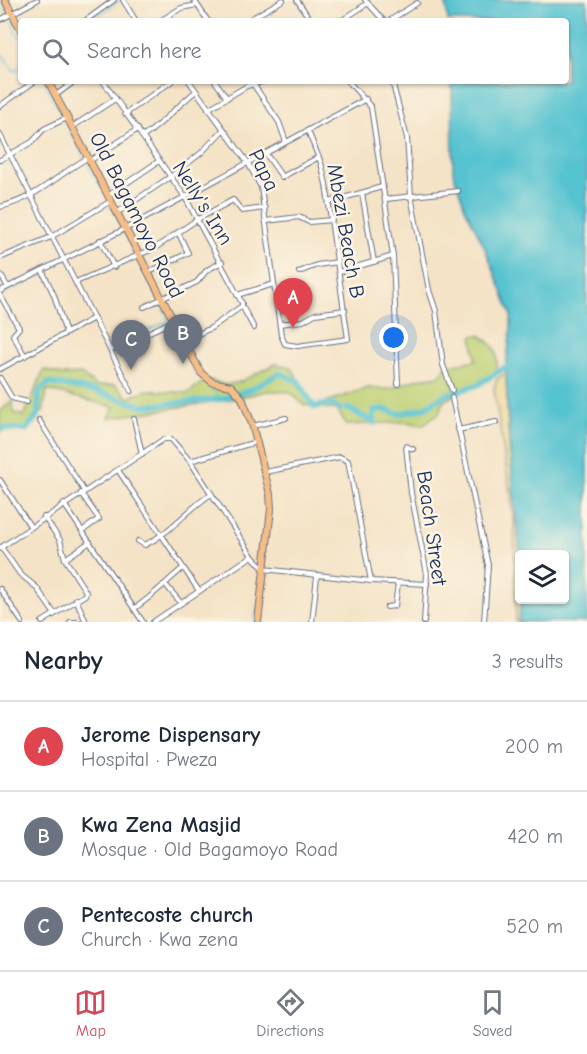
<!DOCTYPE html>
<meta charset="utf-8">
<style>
:root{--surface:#fff;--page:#f2f2f3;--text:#1f2937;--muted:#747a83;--line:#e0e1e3;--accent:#d1495b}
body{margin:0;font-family:"Comic Neue",sans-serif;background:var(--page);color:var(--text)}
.controls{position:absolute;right:18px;bottom:18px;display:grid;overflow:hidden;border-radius:6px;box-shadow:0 2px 4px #0004}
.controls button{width:54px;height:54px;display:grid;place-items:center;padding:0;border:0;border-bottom:2px solid var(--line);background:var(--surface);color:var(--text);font:30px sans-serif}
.you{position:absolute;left:394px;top:338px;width:21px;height:21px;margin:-15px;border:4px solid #fff;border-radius:50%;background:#1a73e8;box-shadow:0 0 0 9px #1a73e833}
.badge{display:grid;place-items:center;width:39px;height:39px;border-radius:50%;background:var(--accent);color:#fff;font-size:20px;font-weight:700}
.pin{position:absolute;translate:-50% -50px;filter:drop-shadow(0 2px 3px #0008)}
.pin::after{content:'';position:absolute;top:32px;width:21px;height:18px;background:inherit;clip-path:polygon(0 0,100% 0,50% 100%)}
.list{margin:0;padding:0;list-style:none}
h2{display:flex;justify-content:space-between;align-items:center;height:78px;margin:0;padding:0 24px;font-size:26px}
h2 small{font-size:20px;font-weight:400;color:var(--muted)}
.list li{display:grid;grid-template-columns:39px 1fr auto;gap:18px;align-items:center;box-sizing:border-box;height:90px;padding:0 24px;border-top:2px solid var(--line)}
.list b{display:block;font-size:22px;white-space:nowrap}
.list p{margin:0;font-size:20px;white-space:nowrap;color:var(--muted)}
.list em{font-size:20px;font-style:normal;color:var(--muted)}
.icon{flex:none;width:33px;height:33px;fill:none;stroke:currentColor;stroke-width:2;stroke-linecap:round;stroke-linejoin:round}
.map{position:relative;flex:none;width:587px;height:622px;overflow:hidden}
.search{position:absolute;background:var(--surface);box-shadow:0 2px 4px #0004;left:18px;right:18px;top:18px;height:66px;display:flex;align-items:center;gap:15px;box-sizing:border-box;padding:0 21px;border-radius:6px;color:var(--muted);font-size:22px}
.sheet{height:348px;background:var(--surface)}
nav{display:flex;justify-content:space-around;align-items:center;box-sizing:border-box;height:84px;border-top:2px solid var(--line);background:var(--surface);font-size:16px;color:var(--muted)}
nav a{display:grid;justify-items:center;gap:3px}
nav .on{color:var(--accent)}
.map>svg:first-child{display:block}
</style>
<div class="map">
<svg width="587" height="622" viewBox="0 0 587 622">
<rect width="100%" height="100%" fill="#fcf5e5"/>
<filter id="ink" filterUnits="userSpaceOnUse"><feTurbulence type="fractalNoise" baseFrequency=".0167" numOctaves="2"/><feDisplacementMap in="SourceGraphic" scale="12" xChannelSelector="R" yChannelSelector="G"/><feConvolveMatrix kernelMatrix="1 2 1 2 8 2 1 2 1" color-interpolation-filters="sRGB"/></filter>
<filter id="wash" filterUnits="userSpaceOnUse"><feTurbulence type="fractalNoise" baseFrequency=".008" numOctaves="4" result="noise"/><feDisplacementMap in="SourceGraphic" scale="24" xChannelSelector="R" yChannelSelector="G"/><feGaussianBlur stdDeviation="1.35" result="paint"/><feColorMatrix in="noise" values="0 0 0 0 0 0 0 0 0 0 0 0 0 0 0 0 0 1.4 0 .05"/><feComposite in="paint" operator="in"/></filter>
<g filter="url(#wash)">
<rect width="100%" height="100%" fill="#f4e3c6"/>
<path fill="#bed073" stroke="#6c8068" stroke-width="1.5" d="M480 335C497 346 499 355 496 374L445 400 439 413 422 425 407 422 347 425 337 410 304 405 290 392 267 391 232 399 109 418 114 407 47 390 43 411 27 431 10 429 0 432V411L13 401 14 413 24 416 44 370 63 375 81 374 96 386 116 385 129 398 146 390 188 393 207 379 226 385 240 382 275 364 291 367 314 406 368 388 390 389 417 379 439 376 447 366 476 360 472 336Z"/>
<path fill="#eeda9e" stroke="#84847e" stroke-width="1.5" d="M503 375H506C507 401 507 428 510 454 516 509 525 569 519 622H516L514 519 494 389 497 379Z"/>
<path fill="#57c3d0" stroke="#397997" stroke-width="1.5" d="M445 0H587V622H519L521 600H564V554H520C513 495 508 434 506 374 505 354 513 335 511 314L484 246 465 208 453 172 452 81H566V21H448Z"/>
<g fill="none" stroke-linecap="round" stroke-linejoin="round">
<g stroke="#57c3d0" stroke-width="1.5">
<path d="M1 0 7 14"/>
<path d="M11 18 16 33 21 37"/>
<path d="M90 21 121 0"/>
<path d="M2 54 14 71 21 67"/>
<path d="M44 81 62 117"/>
<path d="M65 122 84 158"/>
<path d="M88 166 99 186"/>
<path d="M110 206 113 212"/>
<path d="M115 215 119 223"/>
<path d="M125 234 138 260"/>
<path d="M147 276 152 286"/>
<path d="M154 290 158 298"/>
<path d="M1 294 42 274"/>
<path d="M137 322 143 333 169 321 160 301"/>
<path d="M171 325 177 334"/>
<path d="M179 337 187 353"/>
<path d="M189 358 193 365"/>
<path d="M205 380 221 399"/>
<path d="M255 622 257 605"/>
</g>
<g stroke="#57c3d0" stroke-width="6">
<path d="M347 408 375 423 373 411 383 409 399 414 424 408 445 395 477 385 506 367"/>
<path d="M0 428 26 430 38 415 39 392 48 383 95 391 142 406 221 399 252 389 280 373 298 381 314 407 330 404 340 409"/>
</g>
</g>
</g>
<g filter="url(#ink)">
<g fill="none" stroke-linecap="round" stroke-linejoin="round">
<defs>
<g id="minor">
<path d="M123 0 136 21"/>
<path d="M194 0 208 21"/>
<path d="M297 0 311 21"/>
<path d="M365 0 384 21"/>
<path d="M0 20 37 0"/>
<path d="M85 21 114 0"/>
<path d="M160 21 181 8 197 5"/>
<path d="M247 21 283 0"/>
<path d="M341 21 368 3"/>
<path d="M389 21 417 3"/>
<path d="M103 81 185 197 242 303V306L211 328 184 341"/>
<path d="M189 81 248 163 261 187 281 335 285 344 297 346 348 339 326 184 321 163 308 131"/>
<path d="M215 81 227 98"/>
<path d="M251 81 279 122 286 142"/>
<path d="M348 81 371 107 393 256 398 384"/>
<path d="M392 81 407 138 411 196 429 290 436 311 443 365 452 390"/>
<path d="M56 95 75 81"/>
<path d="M0 106 35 81"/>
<path d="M208 109 247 86 265 81"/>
<path d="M125 114 172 81"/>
<path d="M72 127 115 99"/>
<path d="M0 135 131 391"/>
<path d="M144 136C163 123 177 106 195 92"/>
<path d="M266 154 282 177 319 157"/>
<path d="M0 160 32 142 44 129 67 118"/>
<path d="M91 160 138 129"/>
<path d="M362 193 374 262"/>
<path d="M109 195 159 161"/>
<path d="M386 199 458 191"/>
<path d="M329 202 382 187"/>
<path d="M0 207C38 198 57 175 89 157"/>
<path d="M118 212 170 177 201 153 223 130"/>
<path d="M266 221 299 217 309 222 332 220"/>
<path d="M100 240 114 267"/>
<path d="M0 258 51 237 111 201"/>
<path d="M42 270 54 295 66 333"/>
<path d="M149 272 188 253 178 232"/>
<path d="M299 272 317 265 338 262"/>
<path d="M339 272 393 256"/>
<path d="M0 274 8 287"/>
<path d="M76 282 155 248 198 219 233 200 242 211 265 208"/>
<path d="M0 291 127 228 366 99"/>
<path d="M0 295 19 328 13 335 25 356"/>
<path d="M237 295 274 284"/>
<path d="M277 296 304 293"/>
<path d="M242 306 254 328"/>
<path d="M144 307 197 282 207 270 222 262"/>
<path d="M280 324 303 321 315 314 345 310"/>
<path d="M111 350 173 321"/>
<path d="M0 369 94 318"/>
<path d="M0 378 12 398 27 402"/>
<path d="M452 398 488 565 484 622"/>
<path d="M134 419 142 454"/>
<path d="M39 420 84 491"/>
<path d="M253 426 286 418"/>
<path d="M458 430 496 422"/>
<path d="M413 449 406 446 411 493 427 574 424 622"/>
<path d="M190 461 256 442"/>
<path d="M118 470 199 591"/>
<path d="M265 472 340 457 348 461 371 581"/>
<path d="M0 480 30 526"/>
<path d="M81 493 99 519 82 531"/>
<path d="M64 504 143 622"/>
<path d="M138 541 145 545C171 532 187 510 211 494"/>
<path d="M1 547 20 574 36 587 54 613"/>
<path d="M0 548 164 439H171L190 461 252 556 264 569 371 581 427 584"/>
<path d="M65 559 90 542"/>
<path d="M165 584 181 603"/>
<path d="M0 589 22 622"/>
<path d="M76 599 86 622"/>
<path d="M387 607 395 606 398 583"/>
<path d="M135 608C153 596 166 582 183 568"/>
<path d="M42 622 85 595 86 592 65 559 60 540 44 517"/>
<path d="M70 622H78"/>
<path d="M153 622 252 556"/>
<path d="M312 622 317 576"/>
</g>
<g id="primary">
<path d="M5 0 21 30"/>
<path d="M48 81 201 373 212 382 231 386 242 398 252 424 270 494 271 509 258 622"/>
</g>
</defs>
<use href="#minor" stroke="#676e82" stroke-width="6"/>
<use href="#primary" stroke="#676e82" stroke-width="8"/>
<use href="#minor" stroke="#fff" stroke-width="4"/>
<use href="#primary" stroke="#f6be87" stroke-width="6"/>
</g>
</g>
<g text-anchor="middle" stroke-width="5" stroke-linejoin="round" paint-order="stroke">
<g font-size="21" fill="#1b2f5e" stroke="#fcf5e5">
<text transform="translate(264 170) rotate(64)" y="7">Papa</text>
<text transform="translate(203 203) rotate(58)" y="7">Nelly's Inn</text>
<text transform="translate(137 215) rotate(63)" y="7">Old Bagamoyo Road</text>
<text transform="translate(346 231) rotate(80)" y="7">Mbezi Beach B</text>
<text transform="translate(432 528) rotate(82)" y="7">Beach Street</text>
</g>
</g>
</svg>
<div class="controls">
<button><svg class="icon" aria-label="layers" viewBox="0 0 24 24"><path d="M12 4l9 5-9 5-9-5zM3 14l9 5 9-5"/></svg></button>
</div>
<div class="you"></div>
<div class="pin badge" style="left:293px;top:328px;background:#e0444e">A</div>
<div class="pin badge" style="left:183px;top:364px;background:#6b7280">B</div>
<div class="pin badge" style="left:131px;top:370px;background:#6b7280">C</div>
<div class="search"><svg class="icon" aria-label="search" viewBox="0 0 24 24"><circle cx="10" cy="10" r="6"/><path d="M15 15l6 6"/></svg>Search here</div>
</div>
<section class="sheet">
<h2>Nearby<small>3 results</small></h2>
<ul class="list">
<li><span class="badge" style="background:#e0444e">A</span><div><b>Jerome Dispensary</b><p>Hospital · Pweza</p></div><em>200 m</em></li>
<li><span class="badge" style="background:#6b7280">B</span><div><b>Kwa Zena Masjid</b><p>Mosque · Old Bagamoyo Road</p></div><em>420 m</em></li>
<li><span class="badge" style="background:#6b7280">C</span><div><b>Pentecoste church</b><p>Church · Kwa zena</p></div><em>520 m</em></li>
</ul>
</section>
<nav>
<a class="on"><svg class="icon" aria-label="map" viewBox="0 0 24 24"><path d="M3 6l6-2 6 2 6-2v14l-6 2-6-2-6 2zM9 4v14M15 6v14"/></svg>Map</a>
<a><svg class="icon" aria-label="directions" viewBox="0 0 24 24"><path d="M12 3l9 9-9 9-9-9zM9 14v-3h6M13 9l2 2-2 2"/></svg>Directions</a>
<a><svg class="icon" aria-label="saved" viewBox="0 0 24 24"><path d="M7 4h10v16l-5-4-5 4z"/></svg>Saved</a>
</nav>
